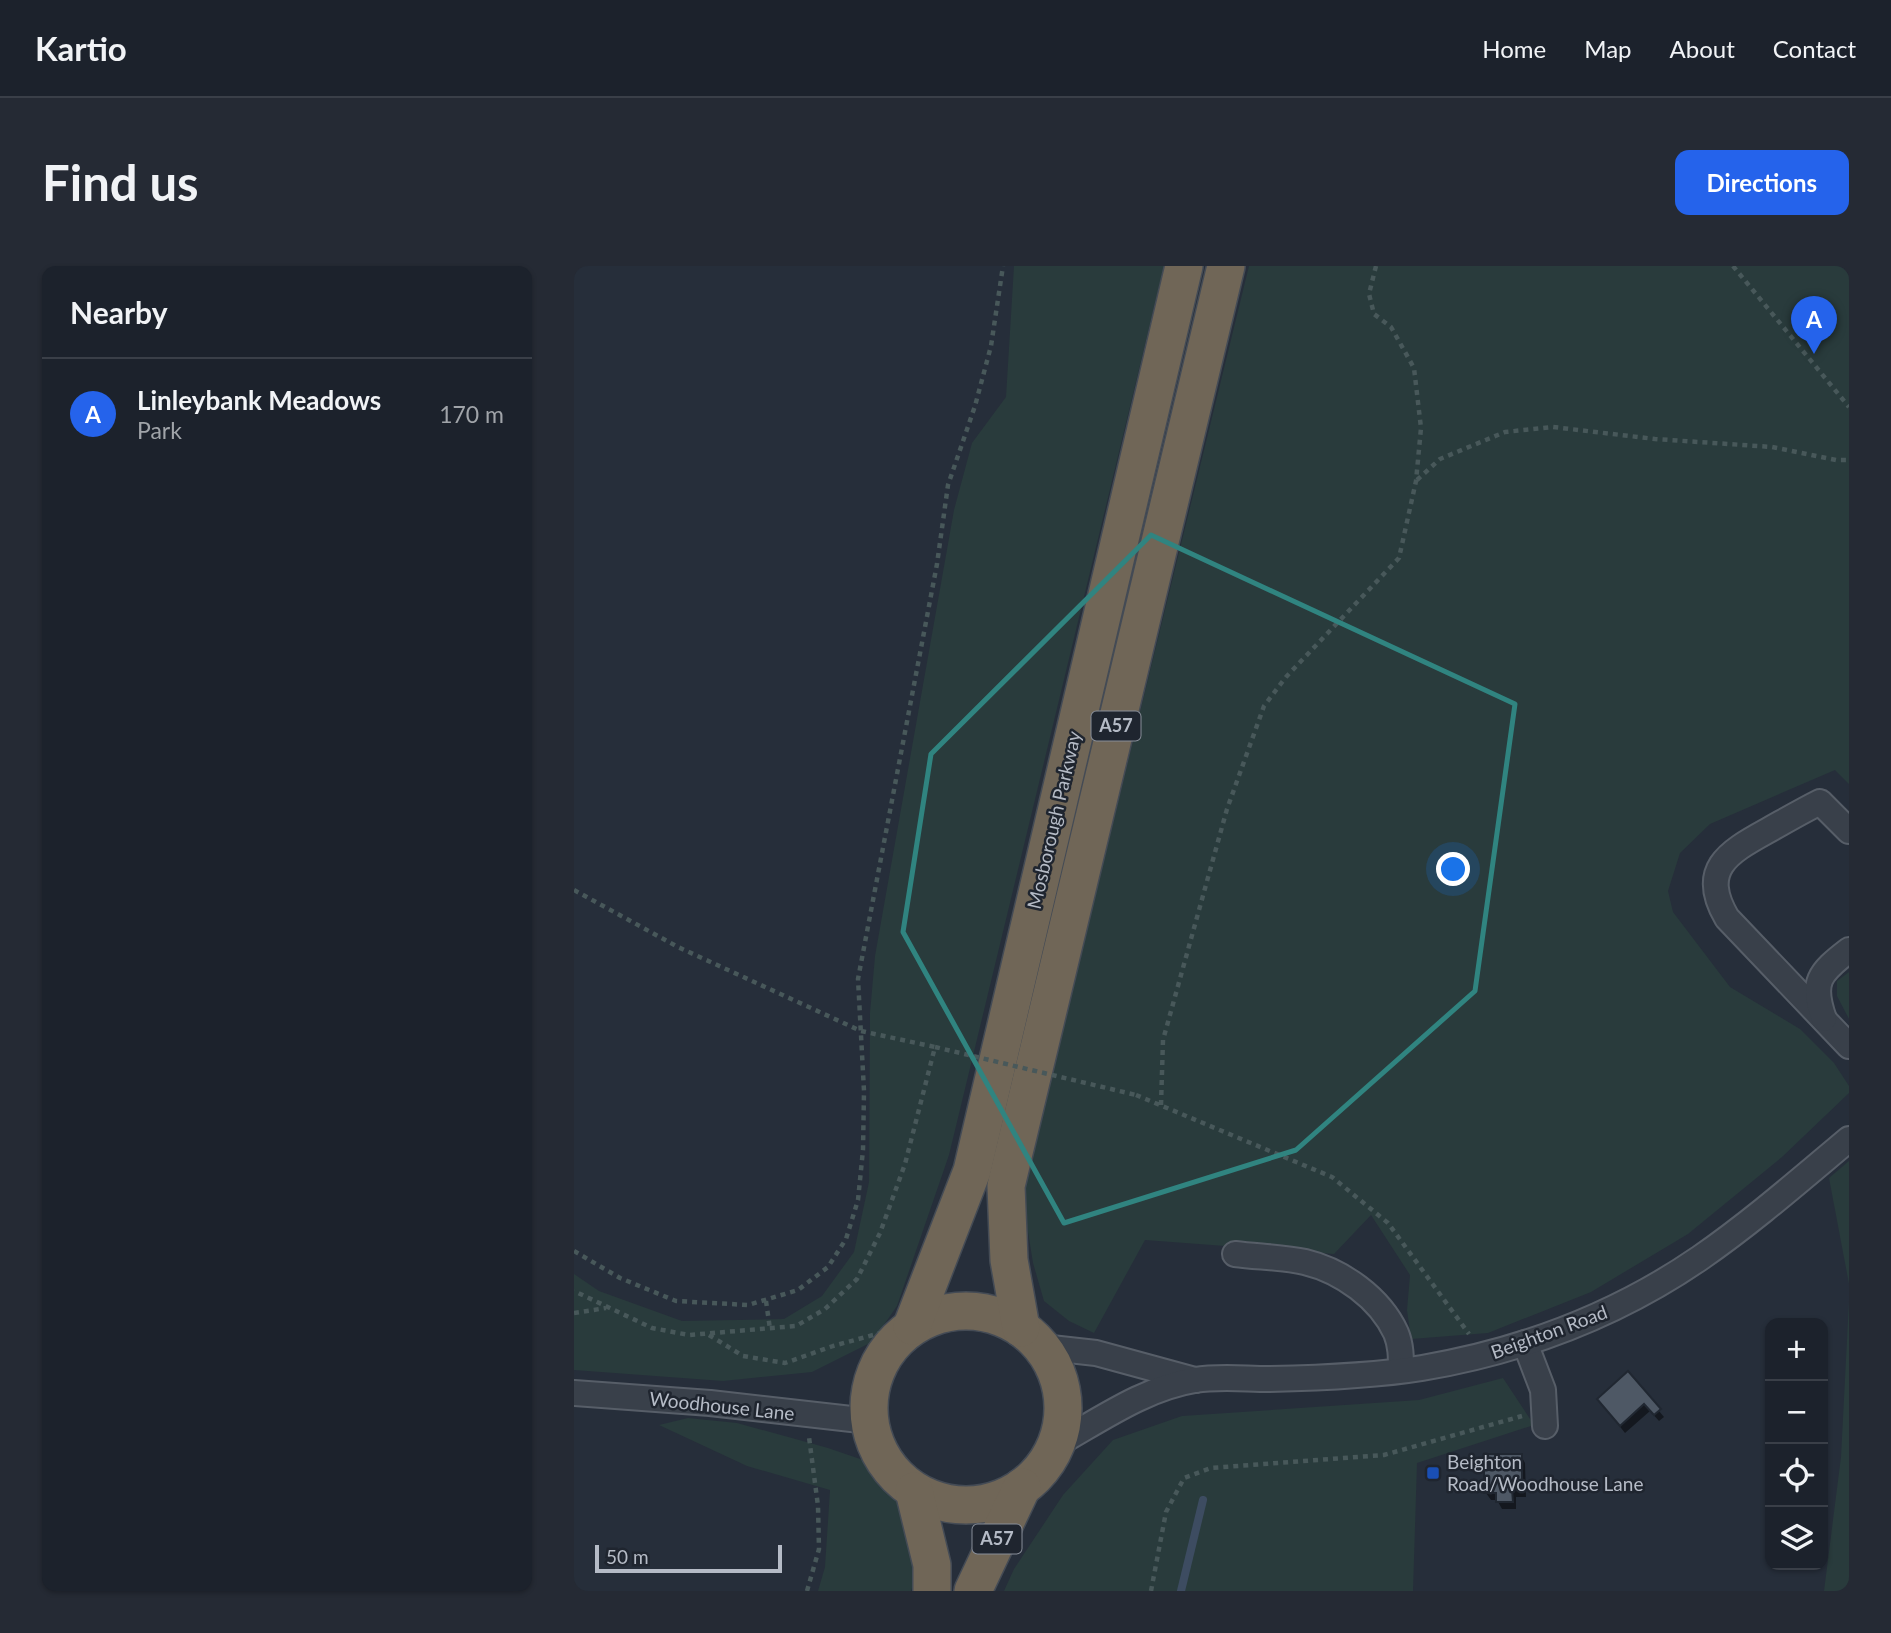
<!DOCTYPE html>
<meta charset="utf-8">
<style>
:root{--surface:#1c222c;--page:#252a34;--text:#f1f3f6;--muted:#a0a4a9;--line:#3a3f48;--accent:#2563eb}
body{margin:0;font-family:Lato,sans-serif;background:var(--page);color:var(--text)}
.controls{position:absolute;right:21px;bottom:21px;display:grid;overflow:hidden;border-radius:14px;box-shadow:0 2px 5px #0004}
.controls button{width:63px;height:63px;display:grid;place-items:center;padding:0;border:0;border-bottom:2px solid var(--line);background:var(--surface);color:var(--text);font:35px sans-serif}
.scale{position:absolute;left:21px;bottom:18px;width:187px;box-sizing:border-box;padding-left:7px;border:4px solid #b5bbc6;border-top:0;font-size:19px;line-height:24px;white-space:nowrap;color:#b5bbc6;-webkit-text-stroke:5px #1f252f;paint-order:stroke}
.you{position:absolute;left:880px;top:604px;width:24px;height:24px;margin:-18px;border:5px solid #fff;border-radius:50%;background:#1a73e8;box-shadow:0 0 0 10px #1a73e833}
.badge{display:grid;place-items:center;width:46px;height:46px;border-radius:50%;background:var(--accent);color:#fff;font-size:23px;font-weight:700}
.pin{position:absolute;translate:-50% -58px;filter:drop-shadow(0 2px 4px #0008)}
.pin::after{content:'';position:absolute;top:37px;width:24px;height:21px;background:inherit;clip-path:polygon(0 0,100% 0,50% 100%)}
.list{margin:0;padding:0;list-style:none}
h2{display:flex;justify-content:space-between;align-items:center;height:91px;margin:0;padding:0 28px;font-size:30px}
h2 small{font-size:23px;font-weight:400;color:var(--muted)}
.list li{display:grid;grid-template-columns:46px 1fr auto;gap:21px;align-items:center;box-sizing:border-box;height:112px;padding:0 28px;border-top:2px solid var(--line)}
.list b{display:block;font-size:26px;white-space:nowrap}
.list p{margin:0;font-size:23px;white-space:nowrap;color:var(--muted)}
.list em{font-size:23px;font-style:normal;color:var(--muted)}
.icon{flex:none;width:38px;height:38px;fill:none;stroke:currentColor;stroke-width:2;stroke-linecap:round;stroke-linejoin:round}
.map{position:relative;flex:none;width:1275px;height:1325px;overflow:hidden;border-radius:14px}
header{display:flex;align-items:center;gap:42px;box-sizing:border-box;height:98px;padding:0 35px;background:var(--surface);border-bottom:2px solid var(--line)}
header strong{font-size:33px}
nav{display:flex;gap:38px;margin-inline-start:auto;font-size:24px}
.intro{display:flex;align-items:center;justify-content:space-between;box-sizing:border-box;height:168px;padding:0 42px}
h1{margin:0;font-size:49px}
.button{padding:18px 32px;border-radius:14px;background:var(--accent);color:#fff;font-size:24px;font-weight:700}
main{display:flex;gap:42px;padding:0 42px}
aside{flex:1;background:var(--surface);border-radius:14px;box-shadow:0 2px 5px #0004}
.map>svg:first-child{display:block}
</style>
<header>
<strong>Kartio</strong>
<nav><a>Home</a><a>Map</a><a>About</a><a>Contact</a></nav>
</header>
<div class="intro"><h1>Find us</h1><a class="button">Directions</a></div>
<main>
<aside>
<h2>Nearby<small></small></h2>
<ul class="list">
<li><span class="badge">A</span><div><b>Linleybank Meadows</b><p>Park</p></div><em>170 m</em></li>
</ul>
</aside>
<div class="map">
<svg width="1275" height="1325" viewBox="0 0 1275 1325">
<rect width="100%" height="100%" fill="#262e3a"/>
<g fill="#293b3c">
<path d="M440 0H590L375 889 323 1040 298 1076 238 1106 149 1115 0 1104V1008L25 1025 108 1055 210 1053 248 1030 280 986 295 916 296 747 301 690 380 244 398 177 432 131Z"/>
<path d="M675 0H1275V518L1261 504 1136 558 1106 587 1094 625 1099 646 1156 721 1226 763 1260 797 1275 820V827L1208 891 1114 968 1017 1026 914 1067 837 1073 833 1044 836 1009 797 949 760 988 571 974 520 1067 495 1055 470 1035 459 997 448 929Z"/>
<path d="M1275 706V753L1263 730V715Z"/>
<path d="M1275 895V1018L1255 912Z"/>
<path d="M1275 1035V1325H1250L1267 1191Z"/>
<path d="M929 1112 960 1159 843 1197 839 1325H430L440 1303 489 1229 539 1174 608 1150 845 1134Z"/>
<path d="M114 1152 163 1157 254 1182 292 1195 326 1228 343 1307 337 1325H244L251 1301 256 1224 173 1200 85 1159Z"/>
</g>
<g fill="#0007">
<path d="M1054 1108 1090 1151 1085 1155 1076 1145 1051 1167 1025 1134Z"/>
<path d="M947 1190 951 1197 952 1231H942V1243H928L923 1234H917L912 1227Z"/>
</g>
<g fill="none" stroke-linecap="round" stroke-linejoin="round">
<path stroke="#3d4c61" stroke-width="8" d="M607 1325 629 1234"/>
</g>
<g fill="#4e5865" stroke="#202731" stroke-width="2">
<path d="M1054 1105 1087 1143 1080 1149 1070 1138 1046 1160 1023 1133Z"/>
<path d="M910 1188H948V1223H938L939 1236H922V1227H910Z"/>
</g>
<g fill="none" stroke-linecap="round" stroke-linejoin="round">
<defs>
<g id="minor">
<path d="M1275 565 1246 536C1228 545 1211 555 1193 565 1153 587 1125 604 1153 652L1275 780"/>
<path d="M1250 753C1237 716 1245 707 1275 684"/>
<path d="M661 988C684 991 709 991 731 996 768 1005 806 1032 822 1067 827 1079 827 1091 827 1104"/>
<path d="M951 1077 969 1124 971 1160"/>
<path d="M468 1081 522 1087 621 1114"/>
<path d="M0 1127 136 1137 295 1155"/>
<path d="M483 1178C526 1154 571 1122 621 1114 645 1110 671 1113 695 1113 745 1112 799 1110 848 1102 948 1085 1043 1049 1126 992 1178 956 1226 914 1275 873"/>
</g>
<g id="highway">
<circle cx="392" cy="1142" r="97"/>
<path d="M338 1060 398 905 610 0"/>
<path d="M447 1062 435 994 432 920 652 0"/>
<path d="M340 1225 358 1299V1325"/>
<path d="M399 1325 448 1221"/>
</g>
</defs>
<use href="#minor" stroke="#575e68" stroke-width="28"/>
<use href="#highway" stroke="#444b55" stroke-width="40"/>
<g stroke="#48585a" stroke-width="4.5" stroke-dasharray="5 5" stroke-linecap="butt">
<path d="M1159 0 1275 141"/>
<path d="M843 214 866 193 931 166 979 161 1081 173 1198 181 1262 194H1275"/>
<path d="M0 624 104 681 287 765 361 781 331 898 306 967 283 1013 251 1043 222 1060 115 1069 78 1062 0 1025"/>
<path d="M562 829 758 911 814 957 895 1068"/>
<path d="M587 839 589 774 653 543 690 440 712 411 825 292 842 215 847 162 840 102 817 61 800 48 795 28 802 0"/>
<path d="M0 985 46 1012 102 1035 174 1039 224 1024 254 1001 272 973 284 934 289 884 290 825 284 713 363 298 374 219 401 140 417 80 429 0"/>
<path d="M192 1035 196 1063"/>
<path d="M0 1047 32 1042"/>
<path d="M135 1069 169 1090 211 1097 259 1080 310 1066"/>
<path d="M233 1325 245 1283 244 1240 235 1171"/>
<path d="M577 1325 592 1246 610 1212 637 1202 810 1189 948 1150"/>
</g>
<use href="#minor" stroke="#39404a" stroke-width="24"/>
<use href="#highway" stroke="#706657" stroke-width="37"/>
<path stroke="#48585a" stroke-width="4.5" stroke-dasharray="5 5" stroke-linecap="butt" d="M361 781 562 829"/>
</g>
<path fill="none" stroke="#308480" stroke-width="5" stroke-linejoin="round" d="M577 269 941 438 901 725 722 884 490 957 329 666 357 488Z"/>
<rect fill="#1a4fb4" stroke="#1f252f" stroke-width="2.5" x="852" y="1200" width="14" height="14" rx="3.5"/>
<g text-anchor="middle" stroke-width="5" stroke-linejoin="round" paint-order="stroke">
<g fill="#1f252f" stroke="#888e99" stroke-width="2">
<rect x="517.5" y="445.5" width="49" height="29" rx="5"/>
<rect x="398.5" y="1258.5" width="49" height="29" rx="5"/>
</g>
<g font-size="18" font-weight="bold" fill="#b5bbc6">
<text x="542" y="466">A57</text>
<text x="423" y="1279">A57</text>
</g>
<g font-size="19" fill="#b5bbc6" stroke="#1f252f">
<text transform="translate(480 554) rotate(-77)" y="7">Mosborough Parkway</text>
<text transform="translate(975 1066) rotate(-20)" y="7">Beighton Road</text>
<text transform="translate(148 1140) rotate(6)" y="7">Woodhouse Lane</text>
</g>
<g font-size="19" fill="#b5bbc6" stroke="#1f252f" text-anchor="start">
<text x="873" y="1203">Beighton<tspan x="873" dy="22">Road/Woodhouse Lane</tspan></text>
</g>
</g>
</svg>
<div class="controls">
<button>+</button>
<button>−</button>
<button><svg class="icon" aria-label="locate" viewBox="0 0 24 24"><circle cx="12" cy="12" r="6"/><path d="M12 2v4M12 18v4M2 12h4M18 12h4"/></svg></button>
<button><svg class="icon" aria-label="layers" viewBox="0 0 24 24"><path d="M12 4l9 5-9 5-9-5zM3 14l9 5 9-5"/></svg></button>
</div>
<div class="scale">50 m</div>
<div class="you"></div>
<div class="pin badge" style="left:1240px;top:88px">A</div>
</div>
</main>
